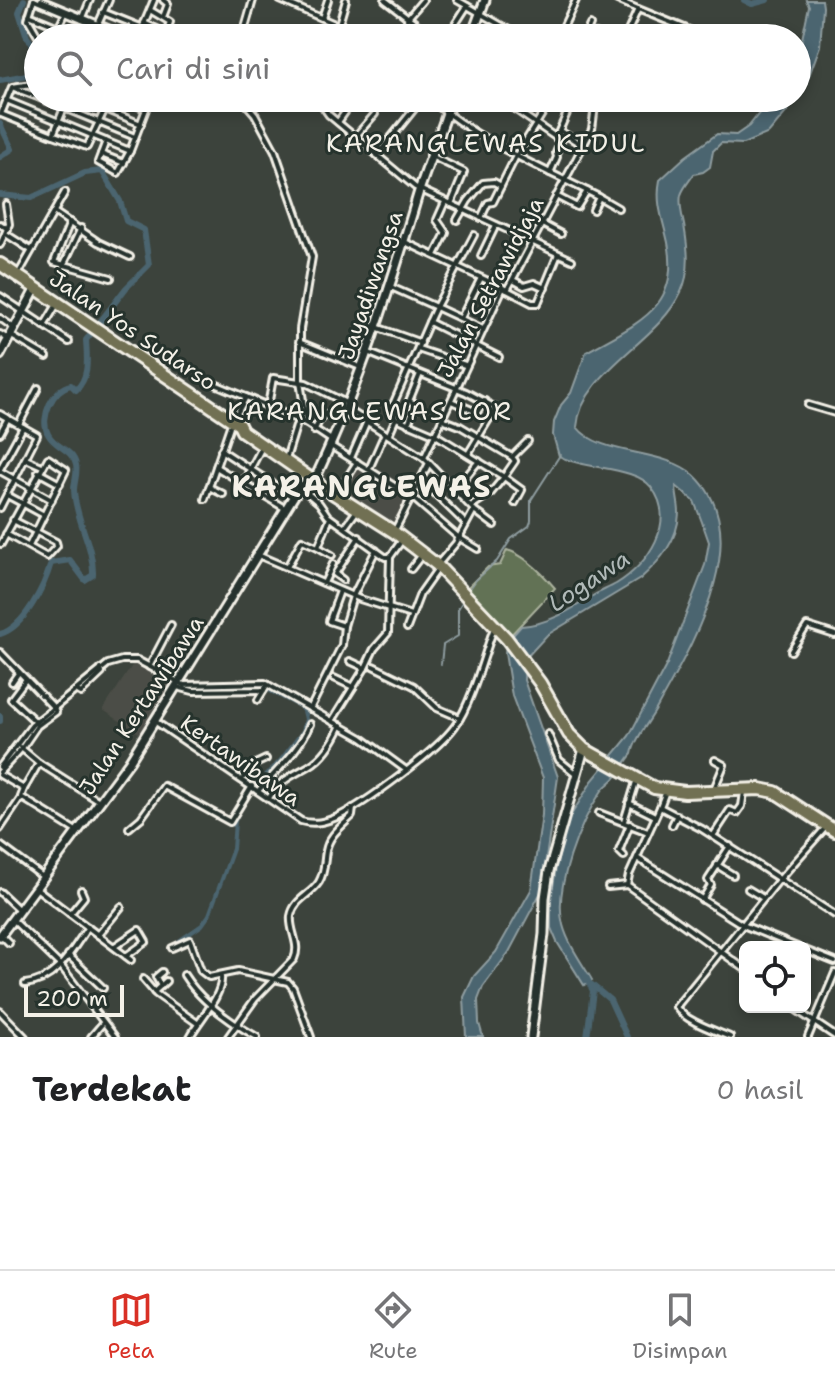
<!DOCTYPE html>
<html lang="id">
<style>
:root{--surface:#fff;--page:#f2f2f2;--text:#202124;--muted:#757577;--line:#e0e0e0;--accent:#d93025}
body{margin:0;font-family:"Shantell Sans",sans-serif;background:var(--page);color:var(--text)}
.controls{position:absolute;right:24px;bottom:24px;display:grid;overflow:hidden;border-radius:12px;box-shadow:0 4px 12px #0003}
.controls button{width:72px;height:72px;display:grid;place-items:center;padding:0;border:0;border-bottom:2px solid var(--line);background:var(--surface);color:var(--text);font:40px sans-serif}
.scale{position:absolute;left:24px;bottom:20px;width:100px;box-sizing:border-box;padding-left:8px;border:4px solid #f4f1e8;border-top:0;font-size:22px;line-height:28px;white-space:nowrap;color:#f4f1e8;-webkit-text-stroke:6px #26332d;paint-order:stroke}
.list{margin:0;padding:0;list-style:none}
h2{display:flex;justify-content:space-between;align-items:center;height:104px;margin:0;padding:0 32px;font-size:34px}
h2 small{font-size:26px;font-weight:400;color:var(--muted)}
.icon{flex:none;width:44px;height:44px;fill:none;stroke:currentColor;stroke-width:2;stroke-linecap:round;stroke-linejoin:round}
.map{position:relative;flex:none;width:835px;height:1037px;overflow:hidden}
.search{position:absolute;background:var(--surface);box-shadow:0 4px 12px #0003;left:24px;right:24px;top:24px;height:88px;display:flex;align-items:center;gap:20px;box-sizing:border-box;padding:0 28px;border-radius:44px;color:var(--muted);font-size:30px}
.sheet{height:232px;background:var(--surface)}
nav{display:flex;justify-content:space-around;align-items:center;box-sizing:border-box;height:112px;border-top:2px solid var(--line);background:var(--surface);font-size:22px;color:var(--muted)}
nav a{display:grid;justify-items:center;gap:4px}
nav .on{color:var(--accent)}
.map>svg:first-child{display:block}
</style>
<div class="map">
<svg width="835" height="1037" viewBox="0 0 835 1037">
<rect width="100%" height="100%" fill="#3c433c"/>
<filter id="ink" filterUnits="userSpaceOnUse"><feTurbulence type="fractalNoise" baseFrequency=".0125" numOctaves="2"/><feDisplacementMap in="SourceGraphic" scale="16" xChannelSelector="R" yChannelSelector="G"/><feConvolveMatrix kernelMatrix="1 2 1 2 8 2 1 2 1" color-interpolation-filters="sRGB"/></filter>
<g filter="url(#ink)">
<g fill="#4c4e47">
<path d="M357 462 410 497 394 532 338 495Z"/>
<path d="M133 664 176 687 145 737 103 710Z"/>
</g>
<path fill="#627254" stroke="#abb29e" stroke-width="2" d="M507 550C525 555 543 574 555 588L507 639 464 591 488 567 500 565Z"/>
<path fill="#4b6570" stroke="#8f9da0" stroke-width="2" d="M806 0H822L823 7 820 46 803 92 769 133 743 144 721 143 713 151 710 167 703 172 694 174C690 180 683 188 681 195 679 204 682 216 684 225 688 248 691 271 681 292 658 342 581 372 577 427 600 457 664 448 694 475 758 535 691 646 658 706 650 721 635 738 632 754 626 761 623 767 618 774 614 781 605 785 601 792 580 822 553 889 563 925 568 944 582 963 592 980L584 985 557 942 551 928V900L556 867 568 820 592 781 629 736 667 664 705 565 709 542 702 522 694 501 676 486C676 495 679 504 679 513 678 541 660 561 640 579L547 635 525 659 524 680 558 777 541 892 509 952 483 987 478 1000 479 1023 483 1037H466L464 997 474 976 496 952 531 890 542 815 543 778 512 696 505 653 506 643 521 626C549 624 571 610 594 595 601 591 609 588 616 584 648 565 678 521 651 487 635 466 584 470 559 456L553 435 554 422 561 405 571 393 586 352C640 322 685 306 666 234 661 215 656 200 660 180L685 157 717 134 736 135 749 126 771 98H797V63L809 6Z"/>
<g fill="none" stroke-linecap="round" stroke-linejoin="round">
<g stroke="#8f9da0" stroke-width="2">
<path d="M469 590 476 580 497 561 511 539 529 526 531 521V500L560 455"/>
<path d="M441 664 443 645 458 636V609L464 599"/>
</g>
<g stroke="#4b6570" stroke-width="4">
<path d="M142 665 172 682"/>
<path d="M191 689 261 686 299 706 304 711 306 719 303 731 280 761 251 790"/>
<path d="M52 712 92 679"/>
<path d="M15 753 36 725"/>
<path d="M179 941 202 925 209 915 233 849 235 821 239 811"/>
</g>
<g stroke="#4b6570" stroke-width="6">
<path d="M24 0 19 12 27 37 38 51"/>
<path d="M744 0 752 4 767 0"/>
<path d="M0 80 38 73"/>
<path d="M0 124 12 149 0 157"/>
<path d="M0 195 31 198 85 173 102 171 120 201 126 221 144 230 149 265 126 288 86 340C87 358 90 377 76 390L71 385C53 388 39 418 48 434 55 448 73 449 76 465 78 473 74 482 74 490 75 519 94 546 93 575L85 580 70 560 51 563C45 585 24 628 0 634"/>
<path d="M0 716V721"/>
<path d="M585 975 593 991 587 1037"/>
<path d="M592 985 610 1000 627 1037"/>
</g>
<defs>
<g id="street">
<path d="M34 0 101 28"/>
<path d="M34 0 28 19 39 38"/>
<path d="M41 0 132 38"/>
<path d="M163 0 168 4 163 17"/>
<path d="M280 0 337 25 354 38"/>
<path d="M385 0 435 38"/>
<path d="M457 0 523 38"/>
<path d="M617 0 638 9 625 38"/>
<path d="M638 9 694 32"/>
<path d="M150 10 170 22 164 38"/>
<path d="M103 12 143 28"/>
<path d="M29 15 85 38"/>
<path d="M322 18 328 0"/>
<path d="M407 19 423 0"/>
<path d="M82 20 90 0"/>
<path d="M144 23 166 33"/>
<path d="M449 34 467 6"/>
<path d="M596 34 605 38"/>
<path d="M54 38 65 14"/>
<path d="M92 38 109 0"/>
<path d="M138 38 154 0"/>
<path d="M242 38 253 0"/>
<path d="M335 38 346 0"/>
<path d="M558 38 576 0"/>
<path d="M584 38 590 25"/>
<path d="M38 83 12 87 1 114 53 135 68 98"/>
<path d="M14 88 38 97"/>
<path d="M40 98 135 137"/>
<path d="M79 98 141 124"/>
<path d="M241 98 255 114 275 151 312 257 300 329V382L307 424"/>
<path d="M325 98 324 108 329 115 415 187 572 260"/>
<path d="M428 98C481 143 538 166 599 197L593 210"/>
<path d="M513 98 510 106 561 141 556 153 557 157 550 173"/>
<path d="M551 99 568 111 556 138"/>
<path d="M6 100 130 151 146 109 118 98"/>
<path d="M384 106 391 98"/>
<path d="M338 122 355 98"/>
<path d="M560 131 582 145"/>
<path d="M54 135 87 147 110 98"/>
<path d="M355 137 375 114"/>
<path d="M106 141 98 162 118 173 130 151"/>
<path d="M101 154 124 163"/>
<path d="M377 155 423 98"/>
<path d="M431 156 464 172"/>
<path d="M556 196 577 207 587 191"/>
<path d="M599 197 618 208"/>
<path d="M451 204 463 175"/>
<path d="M54 212 98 242 130 257"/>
<path d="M481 218 488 203 493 202 515 158 552 98"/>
<path d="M457 220 468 201 483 183 494 182 501 186"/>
<path d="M70 222 54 262 111 278"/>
<path d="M0 224 8 229"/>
<path d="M542 224 561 234"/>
<path d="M6 234 31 250"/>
<path d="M474 235 436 307 483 329"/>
<path d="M405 242 503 288"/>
<path d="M0 245 9 224 6 204"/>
<path d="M435 255 446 233 437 220 445 202"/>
<path d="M481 256 496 225"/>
<path d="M63 266 81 228"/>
<path d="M19 273 65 192"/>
<path d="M513 280 524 286 534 283 545 288"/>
<path d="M391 287 436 307 429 322"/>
<path d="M507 290 532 303H538L558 254"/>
<path d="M0 296 69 342"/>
<path d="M0 318 14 328"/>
<path d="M461 318 481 278"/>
<path d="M44 326 56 306"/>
<path d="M376 327 421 343"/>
<path d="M0 334 8 339"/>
<path d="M10 335 47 357"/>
<path d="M299 342 360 367"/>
<path d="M418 349 465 365"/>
<path d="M367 352 466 392 494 407V411L468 454"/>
<path d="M208 381 246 397"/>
<path d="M451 401 477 412 485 401"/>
<path d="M419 405 409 401 420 374"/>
<path d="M808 405 835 413"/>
<path d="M268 406 307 424 331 440"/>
<path d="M347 409 424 458"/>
<path d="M305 412 312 410 339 420"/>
<path d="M0 414 37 435 0 508"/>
<path d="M234 419 246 397 268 406 273 378 306 383 346 403"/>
<path d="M442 419 460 426 512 457"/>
<path d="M19 424 38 388"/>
<path d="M408 424 413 411"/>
<path d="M314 431 322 415"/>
<path d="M0 433 8 418"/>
<path d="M389 434 396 418"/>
<path d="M331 446 413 498 458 537 478 549"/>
<path d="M221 450 293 497"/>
<path d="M351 458 367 421"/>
<path d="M26 459 42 466"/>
<path d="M286 459 298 420"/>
<path d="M429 463 474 510 456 543 439 563"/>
<path d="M216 467 286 509"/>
<path d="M0 469 23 427"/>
<path d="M369 469 385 433"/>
<path d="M0 471 52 500"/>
<path d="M38 472 60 484"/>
<path d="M465 478 479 461"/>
<path d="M422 481 466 524"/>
<path d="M243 483 262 447"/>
<path d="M209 487 223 494"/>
<path d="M300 487 319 503 328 516 385 557H390"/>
<path d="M337 494 357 462"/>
<path d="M7 495 44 515"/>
<path d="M205 499 230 426"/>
<path d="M515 503 522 490 504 477 515 461 512 457 528 441"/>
<path d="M471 506 490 494 504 477 436 435 396 418 391 409 429 322 499 357"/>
<path d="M474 510 494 525"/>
<path d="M330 518 318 547 332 555"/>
<path d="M345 527 358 509"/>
<path d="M395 530 429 463 424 458 503 288 507 290 592 129 596 98"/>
<path d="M6 534 47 557 57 546 56 542 13 520"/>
<path d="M1 544 48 458 66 470 29 546"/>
<path d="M258 555 360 599 411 615"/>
<path d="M287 567 302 540 318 547"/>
<path d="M411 569 421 556"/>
<path d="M343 580 335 574 359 537"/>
<path d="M324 583 333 564"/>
<path d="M340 591 329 621 344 626"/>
<path d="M407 628 420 594 439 567"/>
<path d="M791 651 807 626 835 635"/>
<path d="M0 652 54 708 108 664 122 660H137L184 685 265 683 362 738 406 770"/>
<path d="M350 661 365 668"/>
<path d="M373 666 414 686 437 708 460 718"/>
<path d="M149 667 171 625"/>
<path d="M334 678 353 687"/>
<path d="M26 679 11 699 36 722"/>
<path d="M12 682 19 672"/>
<path d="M177 687 193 691 264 690 267 685"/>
<path d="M76 690 81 693 102 673 101 669"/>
<path d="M258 700 264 690"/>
<path d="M310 709 342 645 344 626 353 596 376 550"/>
<path d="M332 721 365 668 374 649 388 633 390 557 402 540"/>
<path d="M156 722 301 821C314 825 325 822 337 817 365 804 438 750 455 726 472 703 484 655 494 628"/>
<path d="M548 734 559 760 575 773"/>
<path d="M20 747 39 763 99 801"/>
<path d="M0 767 32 725 54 708 56 712 37 726 22 748 0 772"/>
<path d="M0 775 24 789 21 797 76 831"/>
<path d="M242 780 251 766 266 759"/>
<path d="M24 789 39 763"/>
<path d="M714 789 724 765 715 760"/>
<path d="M258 791C276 771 300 750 310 724"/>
<path d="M269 798C280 780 292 776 309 766 324 757 334 741 341 725"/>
<path d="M629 803 655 816"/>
<path d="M660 807 666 791"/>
<path d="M599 813 648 832"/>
<path d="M624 821 636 782"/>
<path d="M672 825 677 815"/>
<path d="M129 828 141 818 164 786 230 822 252 786"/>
<path d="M0 829 21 798"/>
<path d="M713 836 730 810 737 813 742 806 744 792"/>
<path d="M0 845 43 877"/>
<path d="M624 856 619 851 630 824"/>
<path d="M637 858 743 925 797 947"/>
<path d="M717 865 733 875"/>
<path d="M608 887 627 885"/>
<path d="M36 888 131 960"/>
<path d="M748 889 763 898"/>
<path d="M0 892 18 909"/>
<path d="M702 900 711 885 708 880 730 846"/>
<path d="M70 914 84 897 81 890"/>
<path d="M13 920 61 966 115 1037"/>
<path d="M1 935 9 943"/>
<path d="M98 935 121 907"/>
<path d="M115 946 139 930 146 942 126 956"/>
<path d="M172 948 190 940 201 971 209 977 238 971 288 982 293 988 311 1037"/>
<path d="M805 950 835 962"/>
<path d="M68 955 103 988"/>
<path d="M745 969 627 885 629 875 660 807 702 829 835 915"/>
<path d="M184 975C201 1002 230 1022 257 1037"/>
<path d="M143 979 156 994 197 1023"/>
<path d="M25 984C57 981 72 950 88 927"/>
<path d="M161 986 156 977 162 972"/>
<path d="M154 992 166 981"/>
<path d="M792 1007 835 1036"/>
<path d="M0 1011 25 1037"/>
<path d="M91 1037 103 1023"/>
<path d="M190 1037C199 1020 223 995 221 977"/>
<path d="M228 1037 255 999 294 959C301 944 289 931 291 916 294 899 311 895 319 882 325 872 324 862 326 851 329 835 341 827 352 816L353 808"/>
<path d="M730 1037C713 1030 685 1021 676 1007L779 880 826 827"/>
<path d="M808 1037 835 973"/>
</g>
<g id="secondary">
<path d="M471 38 485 0"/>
<path d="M0 355 36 288"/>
<path d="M300 486 314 481C358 388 390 289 419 191 429 160 442 130 452 98"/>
<path d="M0 936 129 762 300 486"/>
<path d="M531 1037 544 934 545 898 549 871 584 749"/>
</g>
<path id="highway" d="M0 264 239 425 242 431 320 485 394 532 437 565 507 639 540 683 569 734 584 749 654 788 685 792 760 789 775 792 835 831"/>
</defs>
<use href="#street" stroke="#f4f1e8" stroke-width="10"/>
<use href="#secondary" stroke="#f4f1e8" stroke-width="13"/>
<use href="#highway" stroke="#f4f1e8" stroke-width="16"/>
<use href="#street" stroke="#26332d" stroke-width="4"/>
<use href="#secondary" stroke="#26332d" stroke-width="7"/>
<use href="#highway" stroke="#716f52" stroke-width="10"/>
</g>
</g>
<g text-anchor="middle" stroke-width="6" stroke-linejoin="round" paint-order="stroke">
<g font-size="22" fill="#f4f1e8" stroke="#26332d">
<text transform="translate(370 285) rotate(-71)" y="8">Jayadiwangsa</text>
<text transform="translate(490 287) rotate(-62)" y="8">Jalan Setrawidjaja</text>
<text transform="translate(133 330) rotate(34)" y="8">Jalan Yos Sudarso</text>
<text transform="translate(141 705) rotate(-57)" y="8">Jalan Kertawibawa</text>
<text transform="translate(241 760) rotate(35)" y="8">Kertawibawa</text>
</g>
<g font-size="24" font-style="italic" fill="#b0b9b8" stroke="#26332d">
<text transform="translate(589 581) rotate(-33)" y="8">Logawa</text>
</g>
<g font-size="26" letter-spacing="2" fill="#f4f1e8" stroke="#26332d">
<text x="486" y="152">KARANGLEWAS KIDUL</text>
<text x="370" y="420">KARANGLEWAS LOR</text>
</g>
<g font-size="30" font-weight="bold" letter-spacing="2" fill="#f4f1e8" stroke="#26332d">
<text x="362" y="497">KARANGLEWAS</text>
</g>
</g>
</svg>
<div class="controls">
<button><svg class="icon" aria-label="locate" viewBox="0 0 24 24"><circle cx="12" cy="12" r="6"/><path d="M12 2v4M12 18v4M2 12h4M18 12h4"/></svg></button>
</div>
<div class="scale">200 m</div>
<div class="search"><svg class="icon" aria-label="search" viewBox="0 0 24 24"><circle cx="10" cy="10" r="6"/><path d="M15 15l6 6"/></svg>Cari di sini</div>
</div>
<section class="sheet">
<h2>Terdekat<small>0 hasil</small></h2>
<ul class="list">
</ul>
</section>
<nav>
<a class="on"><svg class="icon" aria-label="map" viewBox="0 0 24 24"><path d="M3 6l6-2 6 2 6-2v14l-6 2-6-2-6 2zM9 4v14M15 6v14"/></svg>Peta</a>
<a><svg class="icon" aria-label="directions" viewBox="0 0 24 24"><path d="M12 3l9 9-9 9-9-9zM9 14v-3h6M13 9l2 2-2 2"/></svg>Rute</a>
<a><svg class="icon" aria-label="saved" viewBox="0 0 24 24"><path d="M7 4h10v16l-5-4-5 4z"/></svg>Disimpan</a>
</nav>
